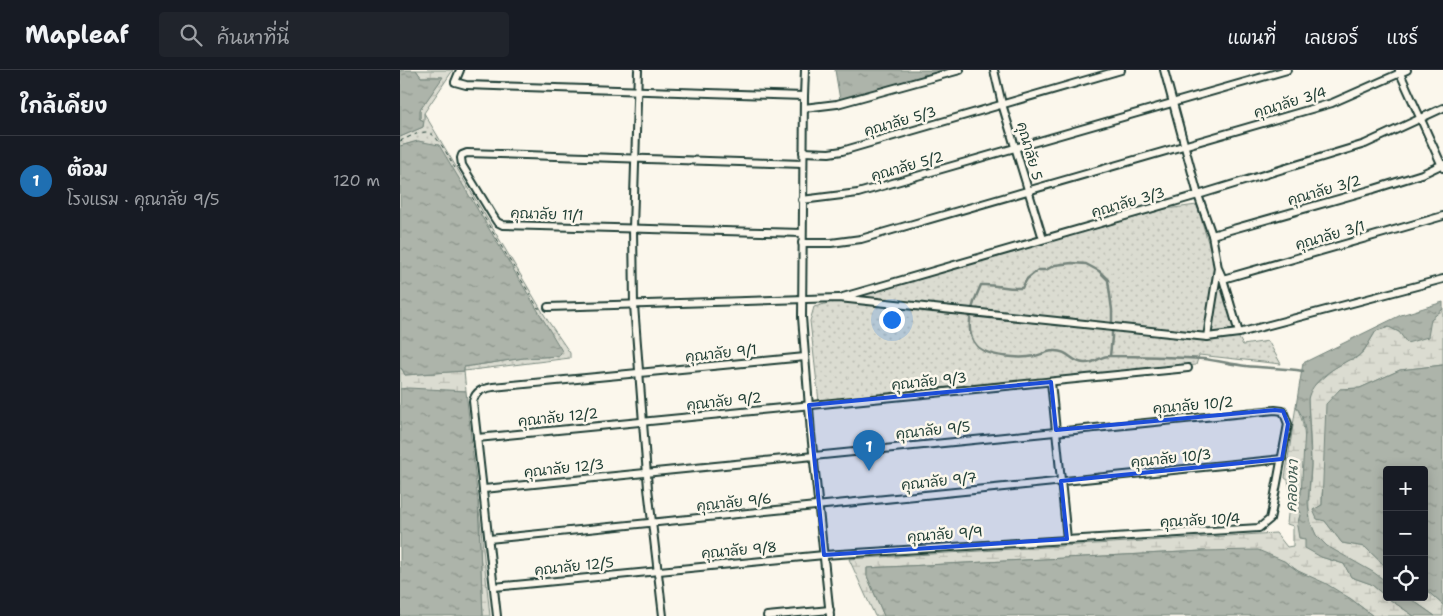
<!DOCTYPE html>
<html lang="th">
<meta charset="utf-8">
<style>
:root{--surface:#171b24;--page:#20242c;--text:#f1f3f6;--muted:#9ea1a6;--line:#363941;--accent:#1f6fb2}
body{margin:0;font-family:"Shantell Sans","Playpen Sans Thai",sans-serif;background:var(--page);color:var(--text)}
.controls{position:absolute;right:15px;bottom:15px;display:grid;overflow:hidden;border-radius:5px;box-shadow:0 2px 12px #0003}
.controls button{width:45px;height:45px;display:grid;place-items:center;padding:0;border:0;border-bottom:1px solid var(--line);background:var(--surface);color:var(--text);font:25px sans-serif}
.you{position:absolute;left:491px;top:249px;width:18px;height:18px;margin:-12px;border:4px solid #fff;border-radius:50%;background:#1a73e8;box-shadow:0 0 0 8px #1a73e833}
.badge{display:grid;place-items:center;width:32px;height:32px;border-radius:50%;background:var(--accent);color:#fff;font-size:16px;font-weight:700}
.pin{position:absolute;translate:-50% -41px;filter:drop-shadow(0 1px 2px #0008)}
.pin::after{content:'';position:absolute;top:26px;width:18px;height:15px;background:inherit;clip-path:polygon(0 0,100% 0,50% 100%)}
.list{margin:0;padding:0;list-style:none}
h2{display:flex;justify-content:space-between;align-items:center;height:65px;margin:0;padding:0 20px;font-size:21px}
h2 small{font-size:16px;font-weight:400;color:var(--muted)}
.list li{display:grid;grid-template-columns:32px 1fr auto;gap:15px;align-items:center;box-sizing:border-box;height:90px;padding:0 20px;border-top:1px solid var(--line)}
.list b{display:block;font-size:19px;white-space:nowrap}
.list p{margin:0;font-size:16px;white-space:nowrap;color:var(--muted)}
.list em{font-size:16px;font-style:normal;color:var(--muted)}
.icon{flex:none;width:28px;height:28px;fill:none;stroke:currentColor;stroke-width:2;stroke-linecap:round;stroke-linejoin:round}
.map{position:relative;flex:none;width:1043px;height:546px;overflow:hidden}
header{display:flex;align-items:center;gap:30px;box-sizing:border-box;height:70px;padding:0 25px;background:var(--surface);border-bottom:1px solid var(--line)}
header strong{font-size:24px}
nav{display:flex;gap:28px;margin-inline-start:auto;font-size:18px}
.search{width:350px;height:45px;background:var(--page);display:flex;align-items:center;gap:12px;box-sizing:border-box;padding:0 18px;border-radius:5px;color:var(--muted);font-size:19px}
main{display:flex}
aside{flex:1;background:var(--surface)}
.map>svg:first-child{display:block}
</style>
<header>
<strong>Mapleaf</strong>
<div class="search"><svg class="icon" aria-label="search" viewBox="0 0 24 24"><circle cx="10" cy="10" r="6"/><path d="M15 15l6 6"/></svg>ค้นหาที่นี่</div>
<nav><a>แผนที่</a><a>เลเยอร์</a><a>แชร์</a></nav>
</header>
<main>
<aside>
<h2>ใกล้เคียง<small></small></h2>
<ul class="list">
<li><span class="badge">1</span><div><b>ต้อม</b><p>โรงแรม · คุณาลัย 9/5</p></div><em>120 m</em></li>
</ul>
</aside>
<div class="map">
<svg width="1043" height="546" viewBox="0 0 1043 546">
<defs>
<pattern id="grass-dots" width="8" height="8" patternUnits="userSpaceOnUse" patternTransform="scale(1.25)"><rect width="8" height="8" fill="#dbdcd1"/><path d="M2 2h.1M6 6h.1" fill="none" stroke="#bcbeb4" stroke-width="1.8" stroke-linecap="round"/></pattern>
<pattern id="wetland-marsh" width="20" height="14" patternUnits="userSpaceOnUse" patternTransform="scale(1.25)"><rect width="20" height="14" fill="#dbdcd1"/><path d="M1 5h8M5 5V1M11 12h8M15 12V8" fill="none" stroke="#bcbeb4"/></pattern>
<pattern id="water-ripples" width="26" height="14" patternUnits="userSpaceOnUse" patternTransform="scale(1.25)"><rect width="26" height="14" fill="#adb4aa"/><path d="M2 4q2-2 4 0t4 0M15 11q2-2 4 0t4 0" fill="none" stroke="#8c948b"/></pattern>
</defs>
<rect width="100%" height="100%" fill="#fbf7ec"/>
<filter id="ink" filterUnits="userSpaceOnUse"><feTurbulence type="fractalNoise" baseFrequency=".02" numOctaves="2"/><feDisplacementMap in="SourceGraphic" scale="10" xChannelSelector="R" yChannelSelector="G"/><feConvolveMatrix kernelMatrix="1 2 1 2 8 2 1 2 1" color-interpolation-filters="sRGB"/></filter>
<g filter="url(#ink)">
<g fill="url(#grass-dots)" stroke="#7d8c82">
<path d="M24 43 148 251 170 283V288L64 301V297L124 288 159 286 26 73 18 71 0 76V67L23 57Z"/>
<path d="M797 135 834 260 843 275 868 271 881 294 799 285 796 295 456 327 419 332 410 251 414 237 766 139Z"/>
</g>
<g fill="url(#wetland-marsh)" stroke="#7d8c82">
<path d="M16 0H53L24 43V51L20 49V40L42 7H21Z"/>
<path d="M1043 239V295L1000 300 960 318 940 319 922 424V435L913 440 925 451 942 473 965 477 987 498V512C968 499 946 490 927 477 900 456 911 423 911 394 911 372 909 350 908 329L910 319 933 299 950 289H955L964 281 976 261 989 257 999 262 1031 249Z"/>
<path d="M0 298 2 299 5 305 64 301 66 321 0 319Z"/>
<path d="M896 336C911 362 903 396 901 424L897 431 891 426 888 410 885 408Z"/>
<path d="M78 431 90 546H83Z"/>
<path d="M890 440 901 441 897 456 905 469 921 487 944 494 951 507 971 514 986 527 1014 546H973L951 529 898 501 884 491 803 481 467 498V506L484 546H475L449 489 876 463 887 477 893 476V456L887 454 888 444Z"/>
<path d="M1024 518 1043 535V546H1035L1008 527H1024Z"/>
</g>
<g fill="url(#water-ripples)" stroke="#74847b">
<path d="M0 0H16L21 7H43L20 40V49L24 51 23 57 0 67Z"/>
<path d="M435 0H543L440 30Z"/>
<path d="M18 71 39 75 162 281 159 286 124 288 64 297V301L5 305 2 299 0 298V76Z"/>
<path d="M1043 232V239L1031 249 1028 267 1007 273 999 262 989 257 976 261C970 270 966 280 957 287 954 289 950 289 947 291 931 300 912 311 908 329L911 395 908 433 910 451 916 465 927 476 973 502 987 512V527H1008L1035 546H1014L986 527 971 514 951 507 944 494 921 487 905 478V469L899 468 897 456 901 442 897 441V431L901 424 905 360 902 346 896 336 903 293 1001 245Z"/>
<path d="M1043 295V535L1024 518V400H987V498L965 477 942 473 925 451 917 449 913 440 922 435 926 334 940 319 960 318 1000 300Z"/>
<path d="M8 318 66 321 78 431 83 546H0V319Z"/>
<path d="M858 480 884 491 898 501 925 513 951 529 973 546H484L467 506V498L803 481Z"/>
</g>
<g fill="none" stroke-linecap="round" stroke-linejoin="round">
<path stroke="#74847b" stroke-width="2.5" d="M710 286 712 267V240L708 210 699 201 686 194 672 193 655 195 646 200H638L627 209 622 218C605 219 597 214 581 215 573 232 562 260 577 276 587 287 621 289 635 286 641 285 647 281 653 281 669 280 671 292 684 293 695 294 700 286 709 286 740 286 773 287 804 289 818 291 832 294 846 296 865 298 884 298 903 301"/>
<defs>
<g id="minor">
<path d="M60 0 55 12 66 15 404 26"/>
<path d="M238 0 233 158 234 235 248 418 263 546"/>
<path d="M405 0 404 26 402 247 411 363 430 546"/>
<path d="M594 0 602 34 643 169"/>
<path d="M764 0 798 125 812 165 818 198 823 209 839 263"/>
<path d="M999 1 1043 98"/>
<path d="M404 38 437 34 560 0"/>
<path d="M403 82 429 83 442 81 721 0"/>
<path d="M402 130 458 123 887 0"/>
<path d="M402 163 103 155 97 152 93 146 62 95 61 88 62 85 67 83 403 94"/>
<path d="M812 165 974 119 1022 104 1043 94"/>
<path d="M402 173H431L461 169 932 33 1007 0"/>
<path d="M823 209 1043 146"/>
<path d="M443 227 798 125 965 74 1043 38"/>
<path d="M148 237 439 228 807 267 839 263 1043 209"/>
<path d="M807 267 818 198"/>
<path d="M651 312 667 469"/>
<path d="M77 368 788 298"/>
<path d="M84 419 875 340 883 341 888 354 872 440 870 449 859 458 424 485 94 517"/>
<path d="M89 469 882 389"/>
<path d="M97 546 73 331C76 320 83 319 93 317L405 287"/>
<path d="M367 546 430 540"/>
</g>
</defs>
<use href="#minor" stroke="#1f3d34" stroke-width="10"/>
<g stroke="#1f3d34" stroke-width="1" stroke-dasharray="4 4" stroke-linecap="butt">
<path d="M0 71C7 68 18 62 26 62 37 62 50 90 55 98"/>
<path d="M72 127 138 238H140"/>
</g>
<use href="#minor" stroke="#fbf7ec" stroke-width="6"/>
</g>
</g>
<path fill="#1d4ed8" fill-opacity="0.2" stroke="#1d4ed8" stroke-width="4" stroke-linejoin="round" d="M651 312 656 360 875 340 883 341 888 354 882 389 661 411 667 469 424 485 409 335Z"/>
<g text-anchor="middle" stroke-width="5" stroke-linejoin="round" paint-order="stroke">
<g font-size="14" fill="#1f3d34" stroke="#fbf7ec">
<text transform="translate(890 32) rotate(-17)" y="5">คุณาลัย 3/4</text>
<text transform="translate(500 51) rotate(-16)" y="5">คุณาลัย 5/3</text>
<text transform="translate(630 81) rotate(74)" y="5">คุณาลัย 5</text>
<text transform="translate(507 96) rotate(-16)" y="5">คุณาลัย 5/2</text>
<text transform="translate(924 120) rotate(-16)" y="5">คุณาลัย 3/2</text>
<text transform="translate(728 132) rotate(-16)" y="5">คุณาลัย 3/3</text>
<text transform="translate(147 144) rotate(2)" y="5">คุณาลัย 11/1</text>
<text transform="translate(930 165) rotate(-16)" y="5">คุณาลัย 3/1</text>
<text transform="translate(321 283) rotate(-6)" y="5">คุณาลัย 9/1</text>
<text transform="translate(529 311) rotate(-6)" y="5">คุณาลัย 9/3</text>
<text transform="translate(324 331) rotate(-6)" y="5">คุณาลัย 9/2</text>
<text transform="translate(793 335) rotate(-5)" y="5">คุณาลัย 10/2</text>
<text transform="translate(158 347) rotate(-6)" y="5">คุณาลัย 12/2</text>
<text transform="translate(533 360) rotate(-6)" y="5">คุณาลัย 9/5</text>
<text transform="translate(771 388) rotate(-6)" y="5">คุณาลัย 10/3</text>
<text transform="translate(164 398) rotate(-6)" y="5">คุณาลัย 12/3</text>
<text transform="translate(539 411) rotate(-6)" y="5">คุณาลัย 9/7</text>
<text transform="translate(334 432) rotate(-6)" y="5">คุณาลัย 9/6</text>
<text transform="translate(800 450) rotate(-3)" y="5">คุณาลัย 10/4</text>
<text transform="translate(545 464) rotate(-4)" y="5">คุณาลัย 9/9</text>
<text transform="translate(339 480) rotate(-5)" y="5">คุณาลัย 9/8</text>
<text transform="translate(174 496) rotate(-6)" y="5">คุณาลัย 12/5</text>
</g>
<g font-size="15" font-style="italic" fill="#425b52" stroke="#fbf7ec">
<text transform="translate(892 416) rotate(-88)" y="5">คลองนา</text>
</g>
</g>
</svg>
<div class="controls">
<button>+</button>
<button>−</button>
<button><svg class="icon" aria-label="locate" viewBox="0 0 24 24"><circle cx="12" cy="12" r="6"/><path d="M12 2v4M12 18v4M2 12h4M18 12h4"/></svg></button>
</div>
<div class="you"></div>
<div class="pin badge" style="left:469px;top:401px">1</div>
</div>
</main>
